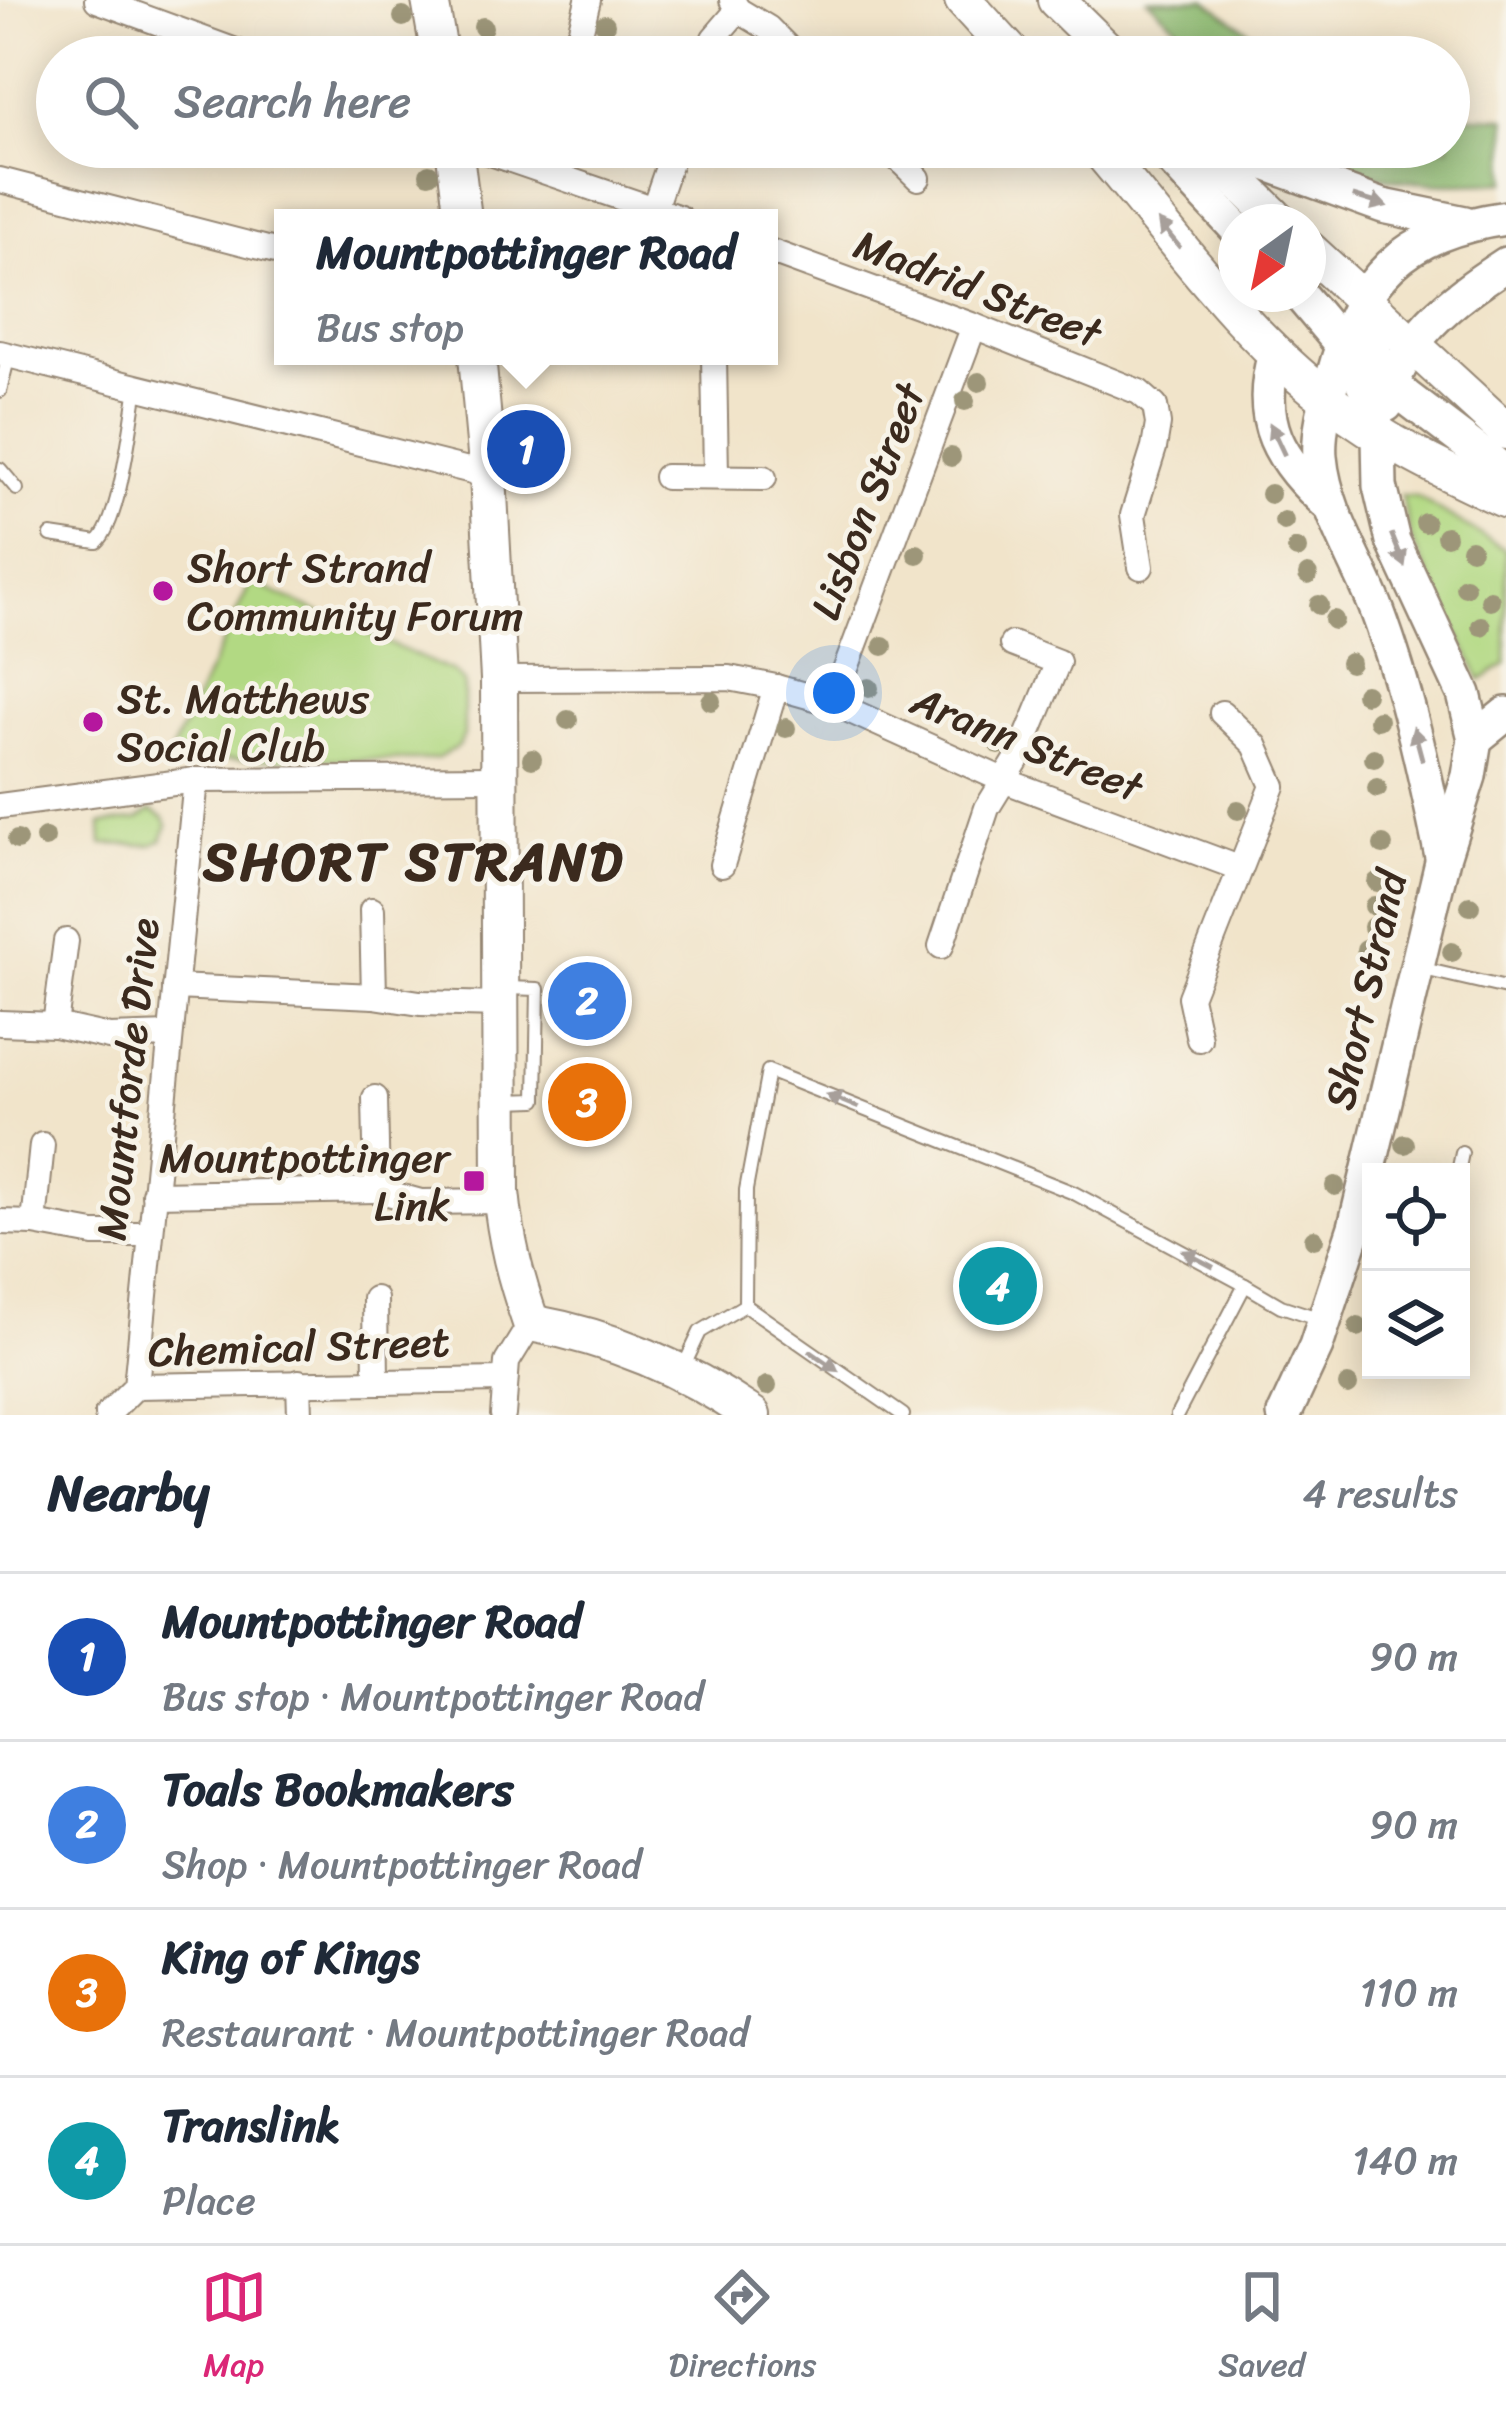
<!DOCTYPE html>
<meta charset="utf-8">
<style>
:root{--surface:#fff;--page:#f6f6f7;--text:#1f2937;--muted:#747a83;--line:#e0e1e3;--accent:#db2777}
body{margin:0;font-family:Sriracha,sans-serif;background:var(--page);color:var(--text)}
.controls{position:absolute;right:36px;bottom:36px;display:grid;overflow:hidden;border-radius:0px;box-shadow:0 6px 30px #0003}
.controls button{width:108px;height:108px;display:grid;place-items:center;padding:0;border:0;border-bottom:3px solid var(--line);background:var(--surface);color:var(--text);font:60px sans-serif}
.compass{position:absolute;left:1218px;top:204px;width:108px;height:108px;border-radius:50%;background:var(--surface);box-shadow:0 6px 30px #0003;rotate:213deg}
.you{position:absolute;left:834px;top:693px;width:42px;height:42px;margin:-30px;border:9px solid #fff;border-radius:50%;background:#1a73e8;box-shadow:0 0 0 18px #1a73e833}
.badge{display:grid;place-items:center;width:78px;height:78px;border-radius:50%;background:var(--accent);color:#fff;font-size:39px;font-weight:700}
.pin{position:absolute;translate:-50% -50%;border:6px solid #fff;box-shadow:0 3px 12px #0006}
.popup{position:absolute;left:274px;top:209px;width:504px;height:156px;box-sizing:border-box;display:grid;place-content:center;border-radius:0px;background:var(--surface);filter:drop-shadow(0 3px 9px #0005);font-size:39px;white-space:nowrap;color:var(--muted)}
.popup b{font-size:45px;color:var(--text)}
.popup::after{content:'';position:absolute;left:50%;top:100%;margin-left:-24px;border:24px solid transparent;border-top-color:var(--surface)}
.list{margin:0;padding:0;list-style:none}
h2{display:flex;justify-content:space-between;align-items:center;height:156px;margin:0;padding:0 48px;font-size:51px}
h2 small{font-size:39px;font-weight:400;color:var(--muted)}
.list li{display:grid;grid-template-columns:78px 1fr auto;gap:36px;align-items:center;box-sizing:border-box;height:168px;padding:0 48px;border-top:3px solid var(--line)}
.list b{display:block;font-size:45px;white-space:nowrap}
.list p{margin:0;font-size:39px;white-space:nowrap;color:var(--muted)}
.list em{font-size:39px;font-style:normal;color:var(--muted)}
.icon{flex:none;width:66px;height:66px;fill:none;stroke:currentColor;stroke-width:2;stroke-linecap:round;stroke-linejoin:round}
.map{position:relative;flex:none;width:1506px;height:1415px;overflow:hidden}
.search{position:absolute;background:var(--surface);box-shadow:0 6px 30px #0003;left:36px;right:36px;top:36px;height:132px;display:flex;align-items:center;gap:30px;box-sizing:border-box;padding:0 42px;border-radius:66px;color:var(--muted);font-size:45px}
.sheet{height:828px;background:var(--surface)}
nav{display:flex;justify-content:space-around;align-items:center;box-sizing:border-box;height:168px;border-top:3px solid var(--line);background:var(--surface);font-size:33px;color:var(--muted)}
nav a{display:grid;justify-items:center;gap:6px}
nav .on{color:var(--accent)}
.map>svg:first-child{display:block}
</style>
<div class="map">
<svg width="1506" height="1415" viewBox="0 0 1506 1415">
<rect width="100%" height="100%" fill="#f7f3e8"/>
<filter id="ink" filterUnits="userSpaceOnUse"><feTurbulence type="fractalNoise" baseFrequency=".00833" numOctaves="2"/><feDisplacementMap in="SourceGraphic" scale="24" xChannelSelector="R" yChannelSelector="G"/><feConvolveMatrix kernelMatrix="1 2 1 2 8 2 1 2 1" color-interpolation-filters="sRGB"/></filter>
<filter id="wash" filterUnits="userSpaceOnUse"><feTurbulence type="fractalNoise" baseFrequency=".004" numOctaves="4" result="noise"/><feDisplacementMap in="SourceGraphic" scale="48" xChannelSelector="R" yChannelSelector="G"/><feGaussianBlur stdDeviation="2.7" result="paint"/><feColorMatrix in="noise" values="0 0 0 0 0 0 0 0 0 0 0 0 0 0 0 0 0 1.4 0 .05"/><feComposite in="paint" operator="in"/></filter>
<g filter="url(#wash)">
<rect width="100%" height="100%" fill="#f1e4ca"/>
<g fill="#b2d983" stroke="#768250" stroke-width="3">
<path d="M1401 495 1417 497 1506 550V664L1481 680 1412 541Z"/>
<path d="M251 582 453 672 464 682V735L459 746 438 758 423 760 168 759Z"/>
<path d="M151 810 164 818 167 825 162 840 152 845 102 844 101 824 138 819Z"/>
</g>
<g fill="#8db971" stroke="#647248" stroke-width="3">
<path d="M1148 0H1206L1284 57H1193L1183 32Z"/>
<path d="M1449 116 1506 118V182C1481 183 1455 185 1429 183 1379 179 1328 167 1281 147H1449Z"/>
</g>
</g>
<g filter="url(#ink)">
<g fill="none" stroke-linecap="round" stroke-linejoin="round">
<defs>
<g id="lane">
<path d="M0 391 9 355"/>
<path d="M0 469 17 489"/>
<path d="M51 535 97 542C120 523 131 421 137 388"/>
<path d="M1419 968 1506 988"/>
<path d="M507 1101 536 1100 538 989 507 988"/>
<path d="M1458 1172 1462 1153"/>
<path d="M1245 1285 1281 1306 1324 1320"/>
<path d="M745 1305 746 1190 768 1071 1074 1193 1245 1285 1177 1415"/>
<path d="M745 1305 903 1415"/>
<path d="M682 1370 700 1332 745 1305"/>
</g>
<g id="street">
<path d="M97 0 252 57"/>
<path d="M732 0 738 10 768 28 797 57"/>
<path d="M575 54 588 0"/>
<path d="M707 57 714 38 738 10"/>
<path d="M473 147 680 218"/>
<path d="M886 147 918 178"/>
<path d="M0 180 283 253"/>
<path d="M654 208 675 147"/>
<path d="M769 251 974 326 1139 392 1155 406 1158 424 1154 448 1133 515 1141 567"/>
<path d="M0 353 488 475"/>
<path d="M714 356 716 476"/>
<path d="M666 477 764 478"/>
<path d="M499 679 729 678 776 687 833 703 1003 780 1239 868"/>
<path d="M833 703 974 326"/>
<path d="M0 806 196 780 498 778"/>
<path d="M722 865 776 687"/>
<path d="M941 946 987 808 1019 756 1058 662 1012 644"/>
<path d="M175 987 374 996 372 910"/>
<path d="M374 996 420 1003 500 1005"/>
<path d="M0 1023 55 1025 66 941"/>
<path d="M55 1025 109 1037 170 1035"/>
<path d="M1199 1039 1190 997 1273 786 1255 745 1222 713"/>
<path d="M377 1190 421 1202 502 1201"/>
<path d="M154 1194 377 1190 375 1098"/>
<path d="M0 1222 34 1223 42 1145"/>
<path d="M34 1223 94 1234H150"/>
<path d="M375 1299 376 1380"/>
<path d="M299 1382 300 1415"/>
<path d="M136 1386 196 780"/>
<path d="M107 1415 136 1386 504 1380"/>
<path d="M503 1415 507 1362 531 1323"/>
</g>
<g id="secondary">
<path d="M1166 147 1172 160 1236 228"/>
<path d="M1221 147 1383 206 1465 223"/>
<path d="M1363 299 1378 370 1406 397 1506 473"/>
<path d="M1275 353C1255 423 1279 460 1330 506"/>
<path d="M1386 405C1403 335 1450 301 1506 264"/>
<path d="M1475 739 1506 714"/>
<path d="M1442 857C1425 774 1407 690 1377 610 1358 560 1325 512 1320 457 1318 431 1326 402 1333 377 1360 277 1402 233 1506 218"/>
<path d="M1284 1415 1316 1346 1355 1227 1443 858 1469 776 1475 739 1464 694 1393 541 1380 486 1379 436 1367 391 1346 350 1299 294"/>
</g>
<g id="primary">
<path d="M430 0 440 57"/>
<path d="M963 0 1015 57"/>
<path d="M1056 0 1114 57"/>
<path d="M454 147 463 218"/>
<path d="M1097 147C1171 233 1238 330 1329 400 1383 442 1444 471 1506 500"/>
<path d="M1204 147 1280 222"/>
<path d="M1308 249 1506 431"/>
<path d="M477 356 488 475 499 679 501 1192C506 1242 515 1276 531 1323 613 1338 683 1368 752 1415"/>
</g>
</defs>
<use href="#lane" stroke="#968774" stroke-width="16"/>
<use href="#street" stroke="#968774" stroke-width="28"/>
<use href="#secondary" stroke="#968774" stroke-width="38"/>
<use href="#primary" stroke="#968774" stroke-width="40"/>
<use href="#lane" stroke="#fff" stroke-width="12"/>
<use href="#street" stroke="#fff" stroke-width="24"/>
<use href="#secondary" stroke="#fff" stroke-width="33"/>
<use href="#primary" stroke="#fff" stroke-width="36"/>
</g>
<g fill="#9d9679">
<circle cx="403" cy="17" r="10"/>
<circle cx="605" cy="24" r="10"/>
<circle cx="483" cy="27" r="10"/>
<circle cx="429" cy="174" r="10"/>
<circle cx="979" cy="382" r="10"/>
<circle cx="965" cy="401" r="10"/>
<circle cx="951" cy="457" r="10"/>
<circle cx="1270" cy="494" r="10"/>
<circle cx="1284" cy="521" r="10"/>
<circle cx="1425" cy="523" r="10"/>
<circle cx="1446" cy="536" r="10"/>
<circle cx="1297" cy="549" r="10"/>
<circle cx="1471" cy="549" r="10"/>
<circle cx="917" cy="554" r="10"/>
<circle cx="1308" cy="575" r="10"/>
<circle cx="1465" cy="587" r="10"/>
<circle cx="1490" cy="600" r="10"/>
<circle cx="1319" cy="605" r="10"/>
<circle cx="1334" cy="620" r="10"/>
<circle cx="1481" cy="626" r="10"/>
<circle cx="883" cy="646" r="10"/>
<circle cx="1350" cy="663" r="10"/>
<circle cx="869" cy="688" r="10"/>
<circle cx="1365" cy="694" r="10"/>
<circle cx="711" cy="701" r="10"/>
<circle cx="568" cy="720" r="10"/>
<circle cx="1378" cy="720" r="10"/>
<circle cx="786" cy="728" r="10"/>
<circle cx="999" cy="745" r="10"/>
<circle cx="1374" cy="758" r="10"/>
<circle cx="532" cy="759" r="10"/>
<circle cx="1377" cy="788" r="10"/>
<circle cx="1238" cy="810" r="10"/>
<circle cx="45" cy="838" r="10"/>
<circle cx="17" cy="840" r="10"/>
<circle cx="1383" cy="845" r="10"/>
<circle cx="1377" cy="882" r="10"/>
<circle cx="1374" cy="906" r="10"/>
<circle cx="1470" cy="906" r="10"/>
<circle cx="1373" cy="927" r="10"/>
<circle cx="1366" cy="949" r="10"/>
<circle cx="1452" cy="952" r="10"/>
<circle cx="1347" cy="1064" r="10"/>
<circle cx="1405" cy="1144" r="10"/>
<circle cx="1335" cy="1186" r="10"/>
<circle cx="1314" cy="1239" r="10"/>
<circle cx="1358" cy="1327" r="10"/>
<circle cx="1348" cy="1385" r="10"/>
<circle cx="767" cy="1386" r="10"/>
</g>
<defs><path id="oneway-solid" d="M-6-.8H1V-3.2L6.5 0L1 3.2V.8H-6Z" transform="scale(3)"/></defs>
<g fill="#a79f9a">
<use href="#oneway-solid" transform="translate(1370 201) rotate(17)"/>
<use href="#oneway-solid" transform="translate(1169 234) rotate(-129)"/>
<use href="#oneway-solid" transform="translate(1277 439) rotate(-115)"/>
<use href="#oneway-solid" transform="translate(1398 550) rotate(68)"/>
<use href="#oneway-solid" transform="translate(1418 744) rotate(-105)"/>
<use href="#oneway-solid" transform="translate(842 1101) rotate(-158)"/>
<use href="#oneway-solid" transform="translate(1198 1259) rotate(-152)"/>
<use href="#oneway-solid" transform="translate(824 1361) rotate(35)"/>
</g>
</g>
<g fill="#b5179e" stroke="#f7f3e8" stroke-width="4.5">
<circle cx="163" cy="591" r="12"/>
<circle cx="93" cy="722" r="12"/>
<rect x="462" y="1169" width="24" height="24" rx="6"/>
</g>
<g text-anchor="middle" stroke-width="9" stroke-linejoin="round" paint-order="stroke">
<g font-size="42" fill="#3b2a1e" stroke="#f7f3e8">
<text transform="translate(978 288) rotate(21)" y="15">Madrid Street</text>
<text transform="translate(867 501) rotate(-69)" y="15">Lisbon Street</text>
<text transform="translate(1027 743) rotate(22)" y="15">Arann Street</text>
<text transform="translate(1365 990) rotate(-77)" y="15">Short Strand</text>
<text transform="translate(127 1079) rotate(-84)" y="15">Mountforde Drive</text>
<text transform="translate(299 1346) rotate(-2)" y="15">Chemical Street</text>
</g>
<g font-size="42" fill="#3b2a1e" stroke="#f7f3e8" text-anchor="start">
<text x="187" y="582">Short Strand<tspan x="187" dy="48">Community Forum</tspan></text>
<text x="117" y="713">St. Matthews<tspan x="117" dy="48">Social Club</tspan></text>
<text x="450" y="1172" text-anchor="end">Mountpottinger<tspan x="450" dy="48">Link</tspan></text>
</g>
<g font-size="54" font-weight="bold" letter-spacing="3" fill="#3b2a1e" stroke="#f7f3e8">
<text x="414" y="880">SHORT STRAND</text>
</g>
</g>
</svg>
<div class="controls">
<button><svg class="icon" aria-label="locate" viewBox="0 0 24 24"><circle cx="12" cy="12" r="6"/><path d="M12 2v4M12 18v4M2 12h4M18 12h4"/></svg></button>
<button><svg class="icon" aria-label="layers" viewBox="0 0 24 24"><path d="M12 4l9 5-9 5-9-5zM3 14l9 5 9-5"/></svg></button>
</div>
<svg class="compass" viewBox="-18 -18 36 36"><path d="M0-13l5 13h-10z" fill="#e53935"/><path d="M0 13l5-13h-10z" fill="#747a83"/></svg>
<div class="you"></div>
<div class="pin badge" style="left:526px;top:449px;background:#1a4fb4">1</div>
<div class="popup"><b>Mountpottinger Road</b>Bus stop</div>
<div class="pin badge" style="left:587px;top:1001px;background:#3f7fe0">2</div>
<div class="pin badge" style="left:587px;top:1102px;background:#e8710a">3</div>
<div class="pin badge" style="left:998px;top:1286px;background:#0f9aa8">4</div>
<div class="search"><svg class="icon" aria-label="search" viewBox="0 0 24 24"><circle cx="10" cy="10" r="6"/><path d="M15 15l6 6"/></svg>Search here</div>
</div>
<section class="sheet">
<h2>Nearby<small>4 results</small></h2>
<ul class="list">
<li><span class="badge" style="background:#1a4fb4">1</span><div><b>Mountpottinger Road</b><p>Bus stop · Mountpottinger Road</p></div><em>90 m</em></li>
<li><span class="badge" style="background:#3f7fe0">2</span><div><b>Toals Bookmakers</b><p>Shop · Mountpottinger Road</p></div><em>90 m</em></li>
<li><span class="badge" style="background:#e8710a">3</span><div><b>King of Kings</b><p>Restaurant · Mountpottinger Road</p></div><em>110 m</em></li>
<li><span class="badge" style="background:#0f9aa8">4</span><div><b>Translink</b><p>Place</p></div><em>140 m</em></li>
</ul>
</section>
<nav>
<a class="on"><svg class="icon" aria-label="map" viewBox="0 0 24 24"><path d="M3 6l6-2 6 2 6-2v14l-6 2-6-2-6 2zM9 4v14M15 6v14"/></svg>Map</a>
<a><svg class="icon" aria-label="directions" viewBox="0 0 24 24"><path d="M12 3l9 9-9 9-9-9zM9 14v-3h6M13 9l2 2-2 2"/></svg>Directions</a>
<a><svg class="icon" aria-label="saved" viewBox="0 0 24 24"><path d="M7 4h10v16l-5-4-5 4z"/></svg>Saved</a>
</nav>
